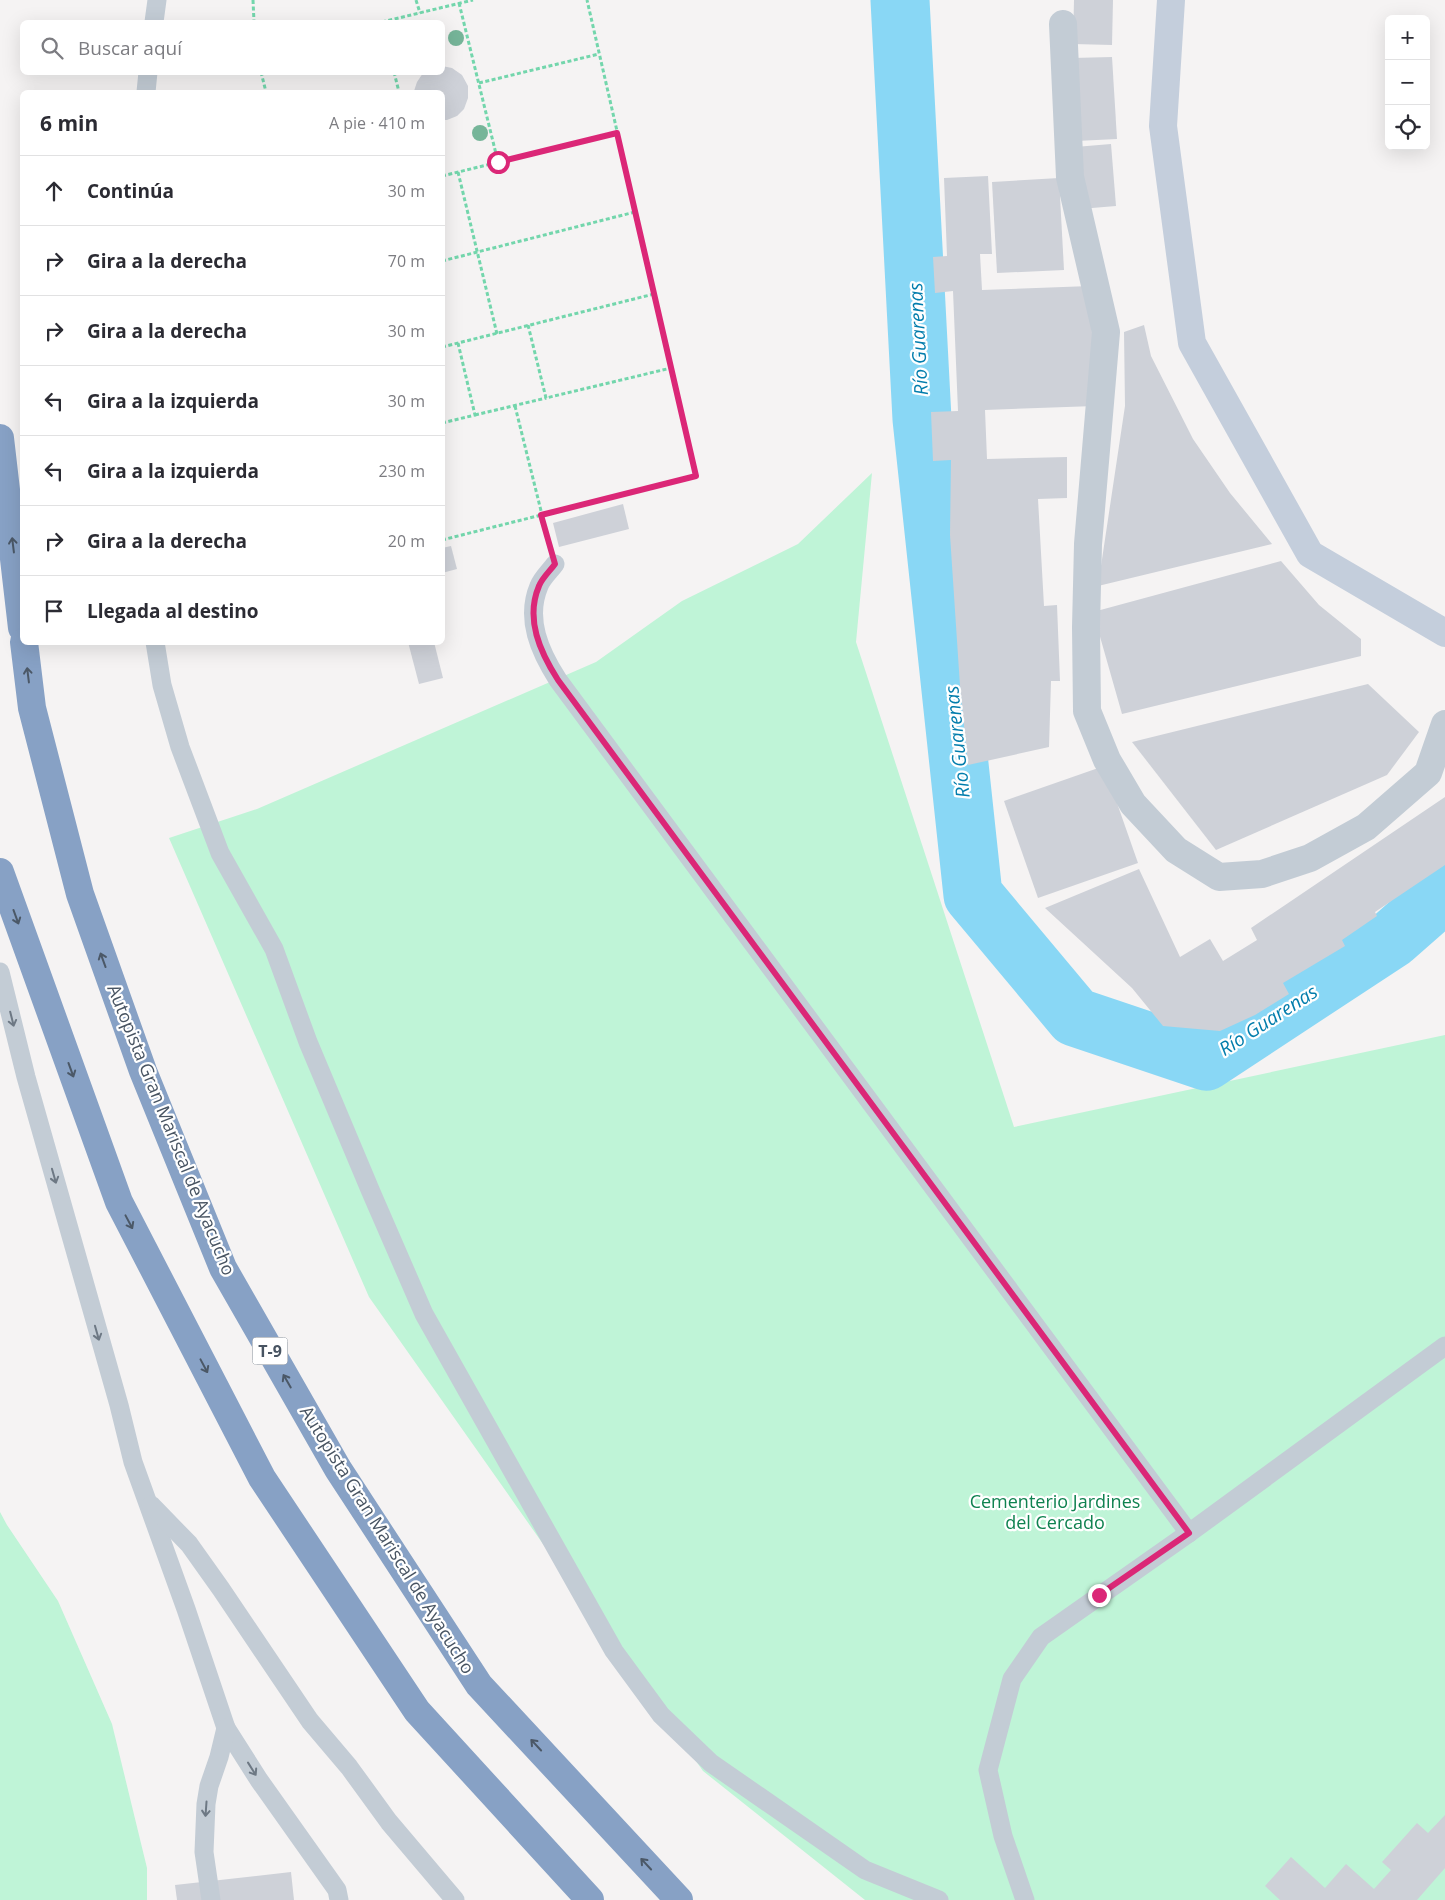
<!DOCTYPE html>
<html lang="es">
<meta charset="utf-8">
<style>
:root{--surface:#fff;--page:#f7f7f7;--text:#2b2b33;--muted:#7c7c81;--line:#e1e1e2}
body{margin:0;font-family:"Open Sans",sans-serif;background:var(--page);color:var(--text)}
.controls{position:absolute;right:15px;top:15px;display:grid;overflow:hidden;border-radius:8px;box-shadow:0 5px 20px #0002}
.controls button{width:45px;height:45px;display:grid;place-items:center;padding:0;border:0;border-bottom:1px solid var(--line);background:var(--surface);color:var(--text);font:25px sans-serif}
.stop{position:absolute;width:15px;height:15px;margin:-11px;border:4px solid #db2777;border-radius:50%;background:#fff}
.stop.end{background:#db2777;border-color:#fff;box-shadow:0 1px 5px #0008}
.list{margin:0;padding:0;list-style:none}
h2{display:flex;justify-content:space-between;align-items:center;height:65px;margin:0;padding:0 20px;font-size:21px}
h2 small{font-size:16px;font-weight:400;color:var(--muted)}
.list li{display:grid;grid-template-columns:32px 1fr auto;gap:15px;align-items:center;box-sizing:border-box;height:70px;padding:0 20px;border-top:1px solid var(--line)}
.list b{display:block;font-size:19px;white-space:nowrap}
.list em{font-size:16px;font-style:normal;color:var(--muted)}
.icon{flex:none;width:28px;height:28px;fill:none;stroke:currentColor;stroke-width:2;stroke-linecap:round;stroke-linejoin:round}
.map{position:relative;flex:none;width:1445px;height:1900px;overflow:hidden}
.search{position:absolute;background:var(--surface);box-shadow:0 5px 20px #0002;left:20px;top:20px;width:425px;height:55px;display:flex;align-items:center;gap:12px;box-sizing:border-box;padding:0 18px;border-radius:8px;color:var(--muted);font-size:19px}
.panel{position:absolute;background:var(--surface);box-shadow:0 5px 20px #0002;left:20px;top:90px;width:425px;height:555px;border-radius:8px}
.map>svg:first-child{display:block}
</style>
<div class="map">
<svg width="1445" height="1900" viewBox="0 0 1445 1900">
<rect width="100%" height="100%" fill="#f5f3f3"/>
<g fill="#bff4d7">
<path d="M872 473 856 642 1014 1127 1445 1035V1900H865L703 1771 369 1297 169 838 257 809 596 662 682 601 798 544Z"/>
<path d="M0 1512 7 1525 58 1601 112 1724 147 1868V1900H0Z"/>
</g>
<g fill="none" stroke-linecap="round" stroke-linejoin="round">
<path stroke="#89d7f5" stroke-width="59" d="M900 0 922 419 973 895 1075 1017 1206 1061 1393 938 1445 892"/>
</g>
<g fill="#ced1d8">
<path d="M1074 0H1113L1112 45 1073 44Z"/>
<path d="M1112 57 1117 139 1076 141 1072 58Z"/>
<path d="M442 66 452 68 462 75 468 86V98L464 109 457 116 447 120H442V92H414V91L417 82 423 73 442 72Z"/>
<path d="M1111 144 1116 206 1080 209 1075 147Z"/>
<path d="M988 176 992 254H980L982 290 1090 286 1095 406 985 410 987 459 1067 457V498L1038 499 1044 606 1057 605 1060 681H1051L1049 747 968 765 960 686 950 535 951 460 933 461 931 412 958 411 953 291 935 293 933 257 947 256 944 178Z"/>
<path d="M1059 178 1064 270 997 273 992 182Z"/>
<path d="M1144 325 1151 356 1193 439 1230 493 1272 544 1098 586 1125 406 1124 332Z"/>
<path d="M623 504 629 529 559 547 553 523Z"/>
<path d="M451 546 457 569 442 573V548Z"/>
<path d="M1281 561 1319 605 1361 639V656L1122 714 1093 612Z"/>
<path d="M408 642H434L443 678 419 684Z"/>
<path d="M1368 684 1419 732 1387 775 1216 850 1132 742Z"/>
<path d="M1104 766 1138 863 1038 898 1004 801Z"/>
<path d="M1445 797V865L1375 912 1377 916 1342 940 1345 946 1283 983 1289 994 1255 1015 1220 1031 1163 1026 1132 988 1045 908 1139 869 1180 957 1210 939 1223 961 1257 940 1251 928Z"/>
<path d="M1445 1815V1868L1417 1900H1280L1265 1886 1291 1857 1325 1888 1346 1864 1374 1889 1391 1870 1382 1862 1417 1823 1428 1833Z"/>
<path d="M291 1872 294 1900H177L175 1885Z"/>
</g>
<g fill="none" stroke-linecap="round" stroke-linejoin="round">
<g stroke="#73d6ac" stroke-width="3" stroke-dasharray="4 2.5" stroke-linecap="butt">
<path d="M253 0 254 22"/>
<path d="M416 0 420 13"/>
<path d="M459 3 498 162"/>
<path d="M382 22 473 0"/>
<path d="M261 72 266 92"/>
<path d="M394 72 399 92"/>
<path d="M479 83 599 54"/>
<path d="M458 172 497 334"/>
<path d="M442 176 617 133"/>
<path d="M442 261 635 212"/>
<path d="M528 325 546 398 671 368"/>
<path d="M442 347 654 294"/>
<path d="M515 406 548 539"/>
<path d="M475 415 546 398"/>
<path d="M442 423 475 415 458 343"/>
<path d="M442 540 696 476 587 0"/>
</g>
<g stroke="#c3ccd5" stroke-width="19">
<path d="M154 22 157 0"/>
<path d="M146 92 148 72"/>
<path d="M555 564C550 571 542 578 539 586 525 619 540 652 558 680L1189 1533"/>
<path d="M155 642 162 685 180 747 220 853 274 949 308 1042 371 1192 424 1314 614 1651 661 1715 711 1763 865 1870 939 1900"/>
<path d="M0 972 26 1077 119 1405 133 1462 186 1609 226 1728 259 1780 337 1890 339 1900"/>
<path d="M151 1505 189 1544 221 1589 310 1721 349 1767 389 1822 455 1900"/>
<path d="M211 1900 204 1852 206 1804 209 1786 219 1757 226 1728"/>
<path d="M1025 1900 1003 1836 988 1770 1012 1679 1041 1637 1189 1533 1445 1346"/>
</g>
<path stroke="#c3ccd5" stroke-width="28" d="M1063 24 1070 177 1106 332 1088 544 1086 627 1087 711 1107 760 1133 804 1176 850 1219 877 1262 874 1310 858 1366 827 1428 773 1445 724"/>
<path stroke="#c4cedc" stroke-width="28" d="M1171 0 1163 126 1192 343 1310 554 1445 633"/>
<g stroke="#87a1c5" stroke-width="28">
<path d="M0 438 22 628"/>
<path d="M24 642 32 708 80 894 143 1071 223 1268 338 1469 479 1685 679 1900"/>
<path d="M0 872 119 1202 262 1478 417 1711 590 1900"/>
</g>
</g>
<g fill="#76b599">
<circle cx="456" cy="38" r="8"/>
<circle cx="480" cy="133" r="8"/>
</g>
<defs><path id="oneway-shaft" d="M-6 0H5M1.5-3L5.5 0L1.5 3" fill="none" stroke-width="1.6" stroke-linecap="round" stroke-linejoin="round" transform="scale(1.25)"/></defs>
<g stroke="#4b5867">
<use href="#oneway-shaft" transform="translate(13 545) rotate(-97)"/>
<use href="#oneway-shaft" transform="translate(28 675) rotate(-97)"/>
<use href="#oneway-shaft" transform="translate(16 917) rotate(70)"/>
<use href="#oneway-shaft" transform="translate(103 960) rotate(-110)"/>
<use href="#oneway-shaft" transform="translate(71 1070) rotate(70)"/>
<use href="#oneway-shaft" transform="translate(129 1222) rotate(62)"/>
<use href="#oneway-shaft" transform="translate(204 1366) rotate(62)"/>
<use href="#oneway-shaft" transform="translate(287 1381) rotate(-120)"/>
<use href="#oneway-shaft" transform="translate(536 1745) rotate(-133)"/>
<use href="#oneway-shaft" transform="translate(646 1864) rotate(-133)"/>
</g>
<g stroke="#6d7884">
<use href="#oneway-shaft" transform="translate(12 1019) rotate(76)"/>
<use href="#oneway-shaft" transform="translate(54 1176) rotate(74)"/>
<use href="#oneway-shaft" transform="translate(97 1333) rotate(74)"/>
<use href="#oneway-shaft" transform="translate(252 1769) rotate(58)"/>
<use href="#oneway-shaft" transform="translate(206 1809) rotate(94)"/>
</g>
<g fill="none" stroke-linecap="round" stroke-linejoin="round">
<path stroke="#db2777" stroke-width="6" d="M498 162 617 133 696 476 541 515 555 564C550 571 542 578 539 586 525 619 540 652 558 680L1189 1533 1099 1595"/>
</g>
<g text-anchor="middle" stroke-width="4.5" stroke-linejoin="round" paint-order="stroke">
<rect fill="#fff" stroke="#7f8791" stroke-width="1" x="252.5" y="1337.5" width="35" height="27" rx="4"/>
<g font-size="16" font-weight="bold" fill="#485462">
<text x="270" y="1357">T-9</text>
</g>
<g font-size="18" fill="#485462" stroke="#fff">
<text transform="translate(171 1130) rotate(68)" y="6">Autopista Gran Mariscal de Ayacucho</text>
<text transform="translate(387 1540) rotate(58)" y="6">Autopista Gran Mariscal de Ayacucho</text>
</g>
<g font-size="18" fill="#0f8250" stroke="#fff">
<text x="1055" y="1508">Cementerio Jardines<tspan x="1055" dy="21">del Cercado</tspan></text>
</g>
<g font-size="19" font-style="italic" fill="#027dac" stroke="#fff">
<text transform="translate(918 339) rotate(-93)" y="7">Río Guarenas</text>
<text transform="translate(957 742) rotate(-96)" y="7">Río Guarenas</text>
<text transform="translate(1268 1020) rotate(-33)" y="7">Río Guarenas</text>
</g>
</g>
</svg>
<div class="controls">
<button>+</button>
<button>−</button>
<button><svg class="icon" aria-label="locate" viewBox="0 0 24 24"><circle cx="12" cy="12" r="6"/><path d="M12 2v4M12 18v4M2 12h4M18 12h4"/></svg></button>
</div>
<div class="stop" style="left:498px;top:162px"></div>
<div class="stop end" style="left:1099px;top:1595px"></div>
<div class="search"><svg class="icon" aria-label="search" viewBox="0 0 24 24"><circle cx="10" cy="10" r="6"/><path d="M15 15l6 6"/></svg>Buscar aquí</div>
<section class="panel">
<h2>6 min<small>A pie · 410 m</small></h2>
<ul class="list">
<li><svg class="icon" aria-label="ahead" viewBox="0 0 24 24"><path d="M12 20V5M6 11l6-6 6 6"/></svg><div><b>Continúa</b></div><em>30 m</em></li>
<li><svg class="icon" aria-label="right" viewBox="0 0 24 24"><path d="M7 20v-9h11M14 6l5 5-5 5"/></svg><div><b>Gira a la derecha</b></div><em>70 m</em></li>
<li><svg class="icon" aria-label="right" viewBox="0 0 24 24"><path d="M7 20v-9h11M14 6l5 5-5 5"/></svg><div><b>Gira a la derecha</b></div><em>30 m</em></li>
<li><svg class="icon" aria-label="left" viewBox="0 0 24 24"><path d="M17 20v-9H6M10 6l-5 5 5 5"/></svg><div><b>Gira a la izquierda</b></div><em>30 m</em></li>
<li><svg class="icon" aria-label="left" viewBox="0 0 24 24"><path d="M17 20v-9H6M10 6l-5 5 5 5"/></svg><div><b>Gira a la izquierda</b></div><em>230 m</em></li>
<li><svg class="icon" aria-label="right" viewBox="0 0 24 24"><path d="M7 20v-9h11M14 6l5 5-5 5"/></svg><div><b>Gira a la derecha</b></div><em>20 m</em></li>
<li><svg class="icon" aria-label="arrive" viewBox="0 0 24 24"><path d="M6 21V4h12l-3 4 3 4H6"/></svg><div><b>Llegada al destino</b></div></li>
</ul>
</section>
</div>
